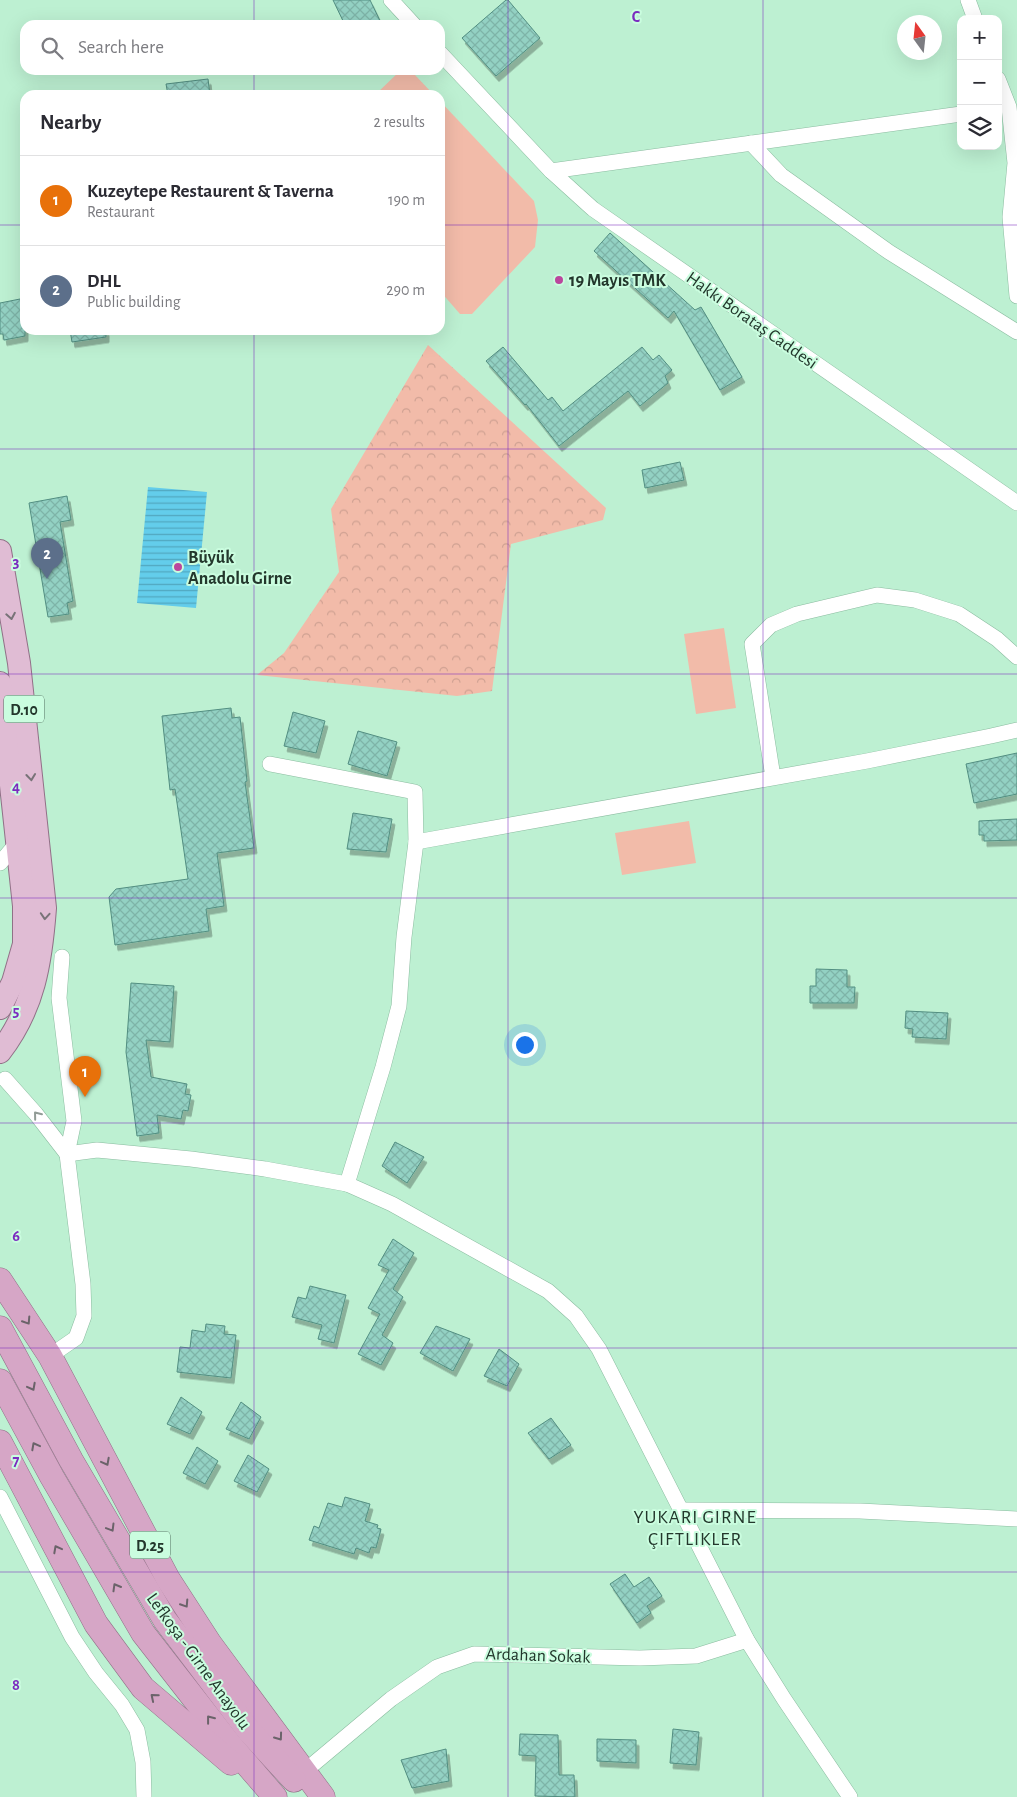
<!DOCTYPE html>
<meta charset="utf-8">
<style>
:root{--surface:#fff;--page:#f2f2f3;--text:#2b2b33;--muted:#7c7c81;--line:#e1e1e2;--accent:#bb469d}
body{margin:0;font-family:"Alegreya Sans",sans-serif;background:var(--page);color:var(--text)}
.controls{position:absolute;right:15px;top:15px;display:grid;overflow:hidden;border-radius:10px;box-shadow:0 5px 20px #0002}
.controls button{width:45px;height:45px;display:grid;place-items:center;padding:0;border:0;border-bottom:1px solid var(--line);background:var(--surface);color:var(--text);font:25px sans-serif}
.compass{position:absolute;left:897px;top:15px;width:45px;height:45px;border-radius:50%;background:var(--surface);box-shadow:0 5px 20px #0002;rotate:345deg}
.you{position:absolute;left:524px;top:1044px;width:18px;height:18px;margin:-12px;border:4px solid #fff;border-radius:50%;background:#1a73e8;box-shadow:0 0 0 8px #1a73e833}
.badge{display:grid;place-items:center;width:32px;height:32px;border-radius:50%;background:var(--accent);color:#fff;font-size:16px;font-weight:700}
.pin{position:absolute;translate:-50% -41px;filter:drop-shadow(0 1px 2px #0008)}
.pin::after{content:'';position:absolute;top:26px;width:18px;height:15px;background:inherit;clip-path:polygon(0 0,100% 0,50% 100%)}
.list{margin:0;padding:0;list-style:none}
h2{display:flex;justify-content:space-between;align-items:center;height:65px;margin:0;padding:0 20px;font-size:21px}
h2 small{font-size:16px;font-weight:400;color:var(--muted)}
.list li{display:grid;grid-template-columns:32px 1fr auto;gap:15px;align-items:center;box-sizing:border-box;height:90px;padding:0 20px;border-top:1px solid var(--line)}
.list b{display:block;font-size:19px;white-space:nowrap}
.list p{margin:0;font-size:16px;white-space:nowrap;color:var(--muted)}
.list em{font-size:16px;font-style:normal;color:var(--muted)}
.icon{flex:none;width:28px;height:28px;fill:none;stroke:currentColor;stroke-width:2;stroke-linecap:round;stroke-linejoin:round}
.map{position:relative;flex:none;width:1017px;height:1797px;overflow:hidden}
.search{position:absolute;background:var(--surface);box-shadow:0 5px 20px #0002;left:20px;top:20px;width:425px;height:55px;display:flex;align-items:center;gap:12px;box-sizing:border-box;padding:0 18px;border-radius:15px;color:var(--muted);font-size:19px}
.panel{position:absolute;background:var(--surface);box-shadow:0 5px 20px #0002;left:20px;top:90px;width:425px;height:245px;border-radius:15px}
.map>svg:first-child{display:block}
</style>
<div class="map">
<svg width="1017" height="1797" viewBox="0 0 1017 1797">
<defs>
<pattern id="forest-crowns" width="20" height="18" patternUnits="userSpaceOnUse" patternTransform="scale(1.25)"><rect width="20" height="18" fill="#f2bba9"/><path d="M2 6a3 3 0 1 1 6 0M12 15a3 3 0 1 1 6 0" fill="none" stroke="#cfa192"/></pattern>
<pattern id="water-rules" width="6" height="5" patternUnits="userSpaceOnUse" patternTransform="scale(1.25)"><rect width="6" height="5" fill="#63cdeb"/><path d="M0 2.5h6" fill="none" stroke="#51a7bf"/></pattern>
<pattern id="building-cross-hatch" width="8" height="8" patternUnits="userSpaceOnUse" patternTransform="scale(1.25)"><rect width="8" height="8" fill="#93d1c3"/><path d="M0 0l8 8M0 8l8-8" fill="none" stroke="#7eb4a8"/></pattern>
<filter id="shadow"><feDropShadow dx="3" dy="5.5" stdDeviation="0" flood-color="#0004"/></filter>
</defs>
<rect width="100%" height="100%" fill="#bdf0d2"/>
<path fill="url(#forest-crowns)" d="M428 345 606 508 603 520 511 544 492 691 457 696 257 675 284 653 339 572 331 509Z"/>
<g fill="#f2bba9">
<path d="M401 70 415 75 434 95H375Z"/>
<path d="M440 101 534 201 538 220 535 247 472 314H460L440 291Z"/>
<path d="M724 628 736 708 696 714 684 634Z"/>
<path d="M689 821 696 863 622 875 615 833Z"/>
</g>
<path fill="url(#water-rules)" d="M148 487 207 492 196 608 137 603Z"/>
<g fill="url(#building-cross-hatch)" stroke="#528e81" filter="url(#shadow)">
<path d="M333 0H370L382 25H345Z"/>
<path d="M506 0H508L540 38 496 76 462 38Z"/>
<path d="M208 79 210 95H168L166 84Z"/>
<path d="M610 233 695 310 701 307 742 377 720 390 674 311 668 318 594 251Z"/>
<path d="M25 298V336L4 340 3 334H0V303Z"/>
<path d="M70 330H106V337L72 342Z"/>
<path d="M503 347 548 400 552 397 563 411 642 347 653 360 659 355 672 370 665 376 668 383 640 406 628 391 559 446 526 404 525 405 486 361Z"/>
<path d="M680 462 684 480 645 488 642 470Z"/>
<path d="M67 496 71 520 60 522 73 601 67 603 69 614 48 617 29 503Z"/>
<path d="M231 708 232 718 240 717 247 781 245 782 254 848 217 853 224 906 206 909 209 931 115 945 109 897 116 889 188 879 175 789 170 790 162 716Z"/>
<path d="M293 712 325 721 316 753 284 746Z"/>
<path d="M358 731 397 742 387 776 348 764Z"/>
<path d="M1017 753V794L974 803 966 764Z"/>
<path d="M353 813 392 819 386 852 347 849Z"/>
<path d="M1017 819V840L984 841V835H979V821Z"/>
<path d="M816 969 847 970V987H855L854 1003H810V986H816Z"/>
<path d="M131 983 174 986 170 1042 146 1040 151 1077 187 1084 185 1094 191 1095 188 1111 183 1110 181 1119 157 1115 159 1133 137 1136 126 1052Z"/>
<path d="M906 1011 948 1013 946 1039 912 1037 913 1029 905 1028Z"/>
<path d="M395 1142 424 1157 407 1183 382 1166Z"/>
<path d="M393 1239 414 1253 393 1289 403 1297 382 1335 393 1343 381 1365 358 1354 380 1314 368 1308 389 1270 378 1265Z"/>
<path d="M310 1286 346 1295 334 1343 318 1339 322 1325 292 1317 298 1297 306 1299Z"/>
<path d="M206 1324 225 1326 224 1334 236 1335 231 1378 177 1372 180 1347 190 1348 192 1330 205 1332Z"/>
<path d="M436 1326 470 1339 453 1371 420 1353Z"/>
<path d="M499 1349 519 1364 507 1386 484 1376Z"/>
<path d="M181 1397 202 1412 190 1434 167 1424Z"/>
<path d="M241 1402 261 1417 249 1439 226 1429Z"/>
<path d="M551 1418 571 1445 549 1459 528 1433Z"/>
<path d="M197 1447 218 1461 205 1484 183 1473Z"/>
<path d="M248 1455 269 1469 257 1492 234 1481Z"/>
<path d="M345 1497 370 1504 365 1521 378 1525 377 1528 381 1529 376 1548 371 1547 369 1553 356 1548 354 1554 309 1540 314 1526 319 1528 328 1503 342 1507Z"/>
<path d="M625 1574 634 1587 649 1577 662 1596 647 1606 651 1613 637 1623 610 1584Z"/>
<path d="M673 1729 699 1732 696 1765 670 1763Z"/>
<path d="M520 1734 558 1735 559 1775H574L575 1797 535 1796 536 1756 519 1755Z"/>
<path d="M597 1739 636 1740V1763L597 1761Z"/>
<path d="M446 1749 449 1781 412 1788 401 1760Z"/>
</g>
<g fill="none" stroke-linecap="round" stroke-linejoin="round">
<defs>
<g id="minor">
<path d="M391 0 414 25"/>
<path d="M968 0 975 19"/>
<path d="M440 53 551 171 593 209 1017 503"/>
<path d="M998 79 1009 107 1015 163 1010 217 1017 296"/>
<path d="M751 143 781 175 889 252 1017 332"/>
<path d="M551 171 961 114"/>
<path d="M270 764 415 792 416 842 404 937 399 1006 383 1067 347 1184"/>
<path d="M773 777 752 644 771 625 797 614 877 595 915 600 959 614 997 639 1017 657"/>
<path d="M416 842 867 761 991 736 1017 730"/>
<path d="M0 863 18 842"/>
<path d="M5 1079 36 1114 67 1154"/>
<path d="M67 1154 97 1150 191 1159 265 1169 347 1184 392 1204 548 1291 576 1316 599 1349 747 1640 784 1699 850 1797"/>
<path d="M50 1356 76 1338 84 1316 83 1284 67 1154 74 1121 59 998 62 957"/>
<path d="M0 1497 72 1637 96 1673 122 1705 137 1730 143 1762 144 1797"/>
<path d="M681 1510 860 1511 1017 1519"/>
<path d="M305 1771 391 1699 437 1667 474 1654 640 1658 696 1656 747 1640"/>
</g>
<g id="primary">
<path d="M0 551 19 663 45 908C41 962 34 1008 0 1052"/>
<path d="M0 683 24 906V944L13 982 0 1008"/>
</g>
<g id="trunk">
<path d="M0 1280 50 1356 168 1579 210 1644 323 1797"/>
<path d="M0 1328 71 1460 165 1620 249 1731 294 1780"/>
<path d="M0 1381 52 1477 143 1633 231 1746 275 1797"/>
<path d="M0 1442 96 1624 143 1688 231 1763"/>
</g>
</defs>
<use href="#minor" stroke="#8bbca0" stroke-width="16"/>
<use href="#primary" stroke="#917087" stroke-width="24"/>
<use href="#trunk" stroke="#917087" stroke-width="25"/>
<use href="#minor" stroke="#fff" stroke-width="15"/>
<use href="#primary" stroke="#e0bcd4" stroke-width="22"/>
<use href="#trunk" stroke="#d6a6c6" stroke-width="24"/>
</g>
<defs><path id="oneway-chevron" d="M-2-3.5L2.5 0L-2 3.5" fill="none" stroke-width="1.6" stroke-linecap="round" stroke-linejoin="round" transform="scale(1.25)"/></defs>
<g stroke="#787378">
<use href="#oneway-chevron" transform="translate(11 616) rotate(80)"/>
<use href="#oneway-chevron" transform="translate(31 777) rotate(84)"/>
<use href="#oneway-chevron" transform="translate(45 916) rotate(94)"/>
</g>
<use stroke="#919b96" href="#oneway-chevron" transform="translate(37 1115) rotate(-129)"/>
<g stroke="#6b636a">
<use href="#oneway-chevron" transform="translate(27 1321) rotate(57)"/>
<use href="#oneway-chevron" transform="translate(32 1387) rotate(62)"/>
<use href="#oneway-chevron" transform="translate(35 1446) rotate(-118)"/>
<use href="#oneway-chevron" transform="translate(106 1462) rotate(62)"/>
<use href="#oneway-chevron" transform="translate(111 1528) rotate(59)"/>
<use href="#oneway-chevron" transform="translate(57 1549) rotate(-118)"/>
<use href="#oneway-chevron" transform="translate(116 1587) rotate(-120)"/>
<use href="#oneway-chevron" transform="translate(185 1604) rotate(57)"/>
<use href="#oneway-chevron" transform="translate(154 1697) rotate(-140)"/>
<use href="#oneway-chevron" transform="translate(210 1719) rotate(-128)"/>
<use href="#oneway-chevron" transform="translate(279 1737) rotate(54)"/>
</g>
<path fill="none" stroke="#7b2cbf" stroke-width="1" stroke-opacity="0.55" d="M254 0V25M508 0V1797M763 0V1797M254 70V95M0 225H25M440 225H1017M254 330V1797M0 449H1017M0 674H1017M0 898H1017M0 1123H1017M0 1348H1017M0 1572H1017"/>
<g fill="#bb469d" stroke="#cafddf" stroke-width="2">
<circle cx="559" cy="280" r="5"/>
<circle cx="178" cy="567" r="5"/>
</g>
<g text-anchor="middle" stroke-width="4" stroke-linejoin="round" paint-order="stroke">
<g fill="#cafddf" stroke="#557262" stroke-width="1">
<rect x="4" y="695.5" width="40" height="27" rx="4"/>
<rect x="130" y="1531.5" width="40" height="27" rx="4"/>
</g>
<g font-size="16" font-weight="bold" fill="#23372c">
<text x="24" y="715">D.10</text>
<text x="150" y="1551">D.25</text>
</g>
<g font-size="18" font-weight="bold" fill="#23372c" stroke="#cafddf" text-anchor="start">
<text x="569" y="286">19 Mayıs TMK</text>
<text x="188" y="563">Büyük<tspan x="188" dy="21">Anadolu Girne</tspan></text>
</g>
<g font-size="18" fill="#23372c" stroke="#cafddf">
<text transform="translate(752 320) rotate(35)" y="6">Hakkı Borataş Caddesi</text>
<text transform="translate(538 1655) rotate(2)" y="6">Ardahan Sokak</text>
<text transform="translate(199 1661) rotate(54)" y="6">Lefkoşa - Girne Anayolu</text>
</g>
<g font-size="19" letter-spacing="1" fill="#23372c" stroke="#cafddf">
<text x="695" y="1523">YUKARI GIRNE<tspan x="695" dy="22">ÇIFTLIKLER</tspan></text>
</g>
</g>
<g font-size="16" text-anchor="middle" font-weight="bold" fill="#7b2cbf" stroke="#cafddf" stroke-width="4" stroke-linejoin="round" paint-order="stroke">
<text x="636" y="22">C</text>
<text x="16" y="567">3</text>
<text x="16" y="792">4</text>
<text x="16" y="1016">5</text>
<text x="16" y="1241">6</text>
<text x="16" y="1466">7</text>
<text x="16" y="1690">8</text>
</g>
</svg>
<div class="controls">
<button>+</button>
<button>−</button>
<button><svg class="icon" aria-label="layers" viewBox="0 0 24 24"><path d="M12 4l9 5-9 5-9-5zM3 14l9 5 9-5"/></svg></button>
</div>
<svg class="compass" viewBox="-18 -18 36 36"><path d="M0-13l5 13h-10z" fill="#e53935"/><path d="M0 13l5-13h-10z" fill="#7c7c81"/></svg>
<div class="you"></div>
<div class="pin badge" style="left:85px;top:1097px;background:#e8710a">1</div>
<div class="pin badge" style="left:47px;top:579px;background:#5c6f8a">2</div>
<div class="search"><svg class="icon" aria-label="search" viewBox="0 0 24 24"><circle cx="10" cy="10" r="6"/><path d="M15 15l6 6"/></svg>Search here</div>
<section class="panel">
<h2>Nearby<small>2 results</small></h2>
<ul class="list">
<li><span class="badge" style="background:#e8710a">1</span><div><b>Kuzeytepe Restaurent &amp; Taverna</b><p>Restaurant</p></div><em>190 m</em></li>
<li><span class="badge" style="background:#5c6f8a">2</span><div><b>DHL</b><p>Public building</p></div><em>290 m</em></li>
</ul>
</section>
</div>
